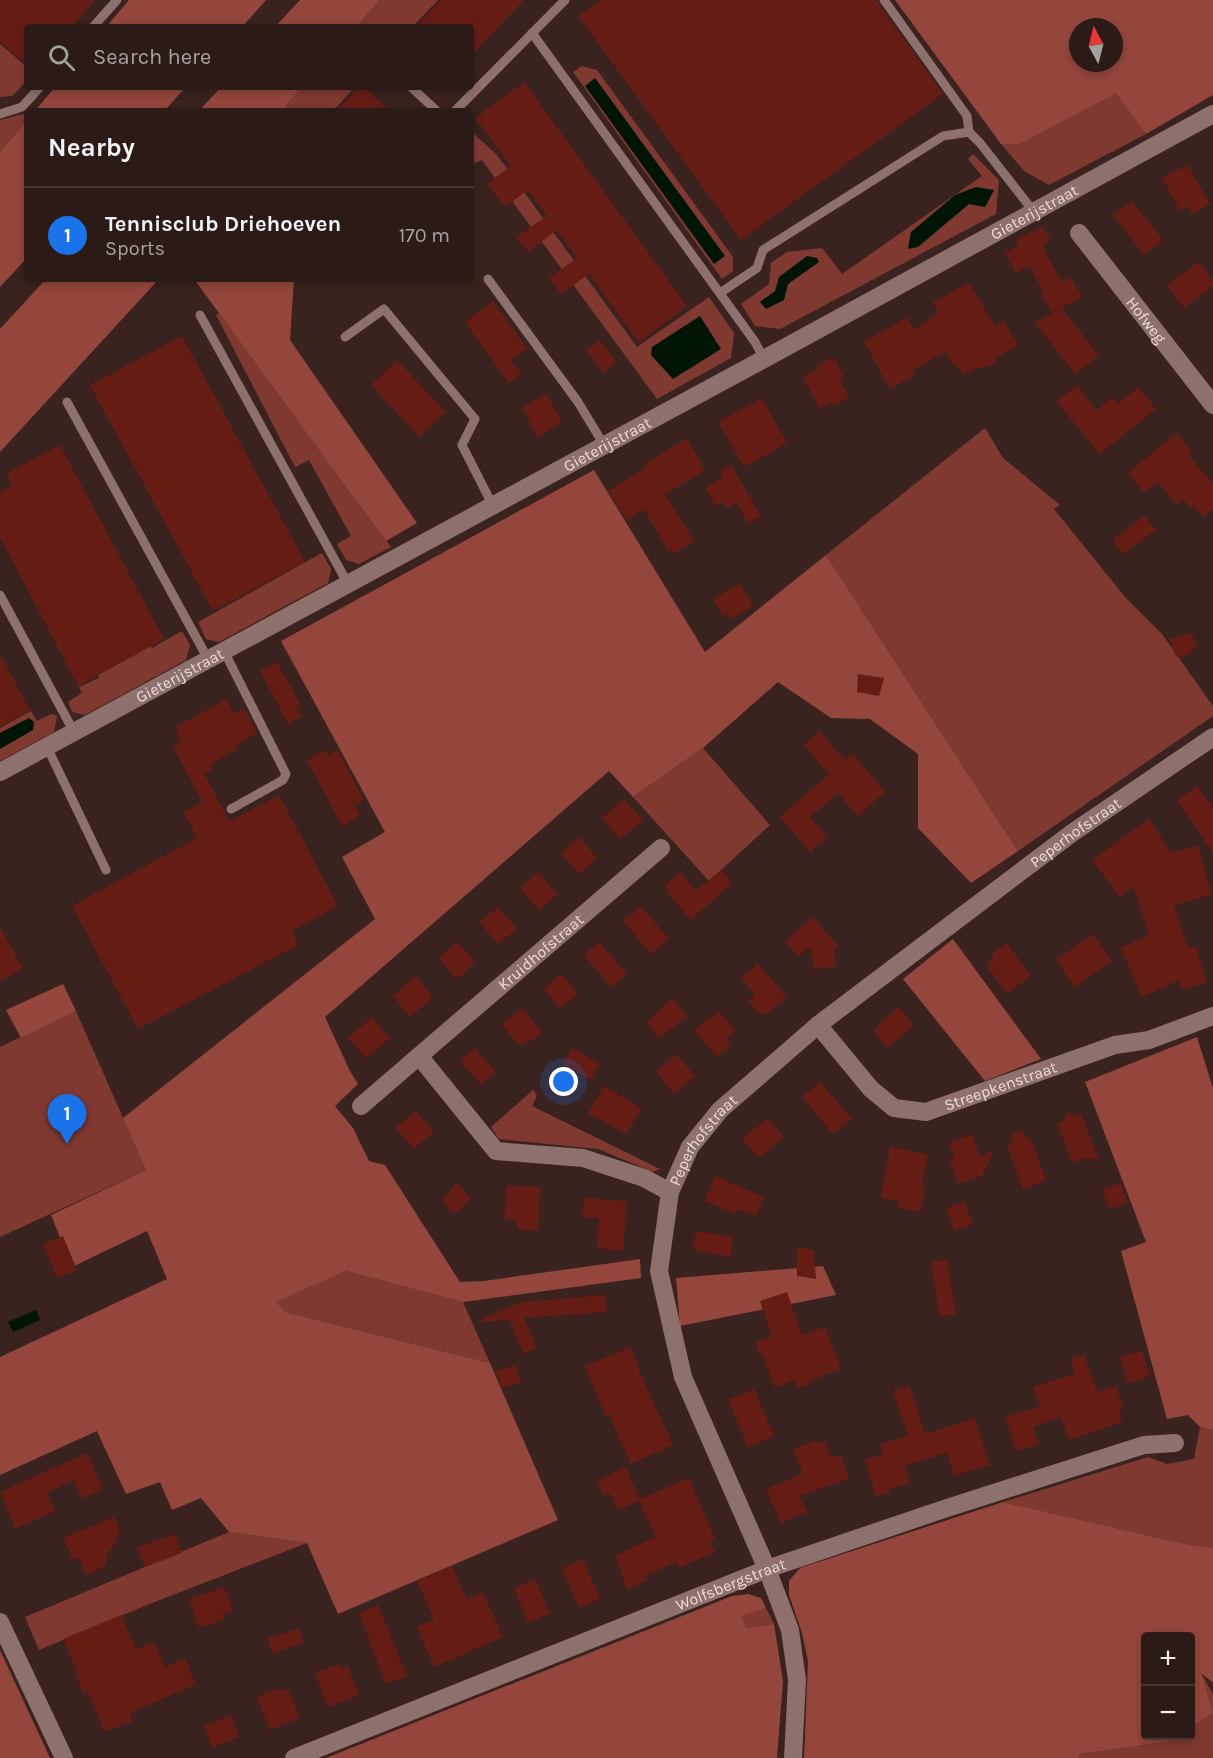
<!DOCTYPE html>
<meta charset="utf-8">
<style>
:root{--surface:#2c1a16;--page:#382723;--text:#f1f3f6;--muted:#a6a1a1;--line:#483835;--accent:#1a73e8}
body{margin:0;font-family:Karla,sans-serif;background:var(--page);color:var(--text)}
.controls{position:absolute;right:18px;bottom:18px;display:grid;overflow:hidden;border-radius:6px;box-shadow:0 3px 9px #0003}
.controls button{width:54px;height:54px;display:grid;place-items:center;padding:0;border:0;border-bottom:2px solid var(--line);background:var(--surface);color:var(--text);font:30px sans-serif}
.compass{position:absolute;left:1069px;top:18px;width:54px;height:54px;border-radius:50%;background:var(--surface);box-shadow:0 3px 9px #0003;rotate:353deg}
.you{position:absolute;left:564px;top:1082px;width:21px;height:21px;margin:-15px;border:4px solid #fff;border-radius:50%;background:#1a73e8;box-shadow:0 0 0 9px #1a73e833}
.badge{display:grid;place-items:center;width:39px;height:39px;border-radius:50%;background:var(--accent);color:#fff;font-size:20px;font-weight:700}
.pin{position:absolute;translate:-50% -50px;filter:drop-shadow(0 2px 3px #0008)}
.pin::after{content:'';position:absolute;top:32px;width:21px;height:18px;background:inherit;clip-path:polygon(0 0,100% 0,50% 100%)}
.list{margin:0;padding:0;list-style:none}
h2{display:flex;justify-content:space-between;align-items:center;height:78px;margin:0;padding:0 24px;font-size:26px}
h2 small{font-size:20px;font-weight:400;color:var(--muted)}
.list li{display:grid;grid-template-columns:39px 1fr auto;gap:18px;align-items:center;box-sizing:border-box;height:96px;padding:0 24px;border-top:2px solid var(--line)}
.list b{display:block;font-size:22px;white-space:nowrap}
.list p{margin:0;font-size:20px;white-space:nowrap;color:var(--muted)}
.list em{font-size:20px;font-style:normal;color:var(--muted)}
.icon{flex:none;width:33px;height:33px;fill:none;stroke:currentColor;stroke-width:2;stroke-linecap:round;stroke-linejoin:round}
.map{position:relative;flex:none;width:1213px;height:1758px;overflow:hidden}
.search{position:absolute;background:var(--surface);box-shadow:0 3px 9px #0003;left:24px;top:24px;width:450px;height:66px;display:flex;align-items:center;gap:15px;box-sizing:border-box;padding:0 21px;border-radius:6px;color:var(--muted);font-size:22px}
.panel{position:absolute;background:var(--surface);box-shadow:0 3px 9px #0003;left:24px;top:108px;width:450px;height:174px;border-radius:6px}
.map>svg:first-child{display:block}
</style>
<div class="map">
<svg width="1213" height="1758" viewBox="0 0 1213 1758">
<rect width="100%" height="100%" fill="#3a221e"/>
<g fill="#803931" fill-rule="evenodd">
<path d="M380 0H438L416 23 420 27H356Z"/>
<path d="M0 44 27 67V81L12 96 0 97Z"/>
<path d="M582 66 597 70 733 257V271L722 279 573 72Z"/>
<path d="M302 87H355L333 111H289L284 106Z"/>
<path d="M1116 92 1146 134 1049 185 1024 171 1001 144H1020Z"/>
<path d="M27 113V120L0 152V120Z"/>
<path d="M471 131 497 155 637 347 709 297 734 333 731 358 657 399 482 160 471 165Z"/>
<path d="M973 154 999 180 996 214 780 329 755 326 741 304 769 284 771 263 787 252 822 248 842 274 982 176 968 159ZM994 190 985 207 969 204Z"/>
<path d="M219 313 391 547 359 564 346 560 337 544 351 536 309 460 295 467 216 315Z"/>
<path d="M985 428 1003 458 1060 505 1054 509 1125 597 1162 634 1213 706V716L1018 851 826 555Z"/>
<path d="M322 553 331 569 328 583 219 642 206 639 198 622Z"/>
<path d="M182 631 190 645 186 660 85 715 72 712 68 702 82 693 79 687 99 678 98 675 151 646 152 648Z"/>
<path d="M31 711 37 721 51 714 57 716 54 732 0 761V728Z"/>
<path d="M703 748 770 825 709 881 633 797Z"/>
<path d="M76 1011 146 1170 0 1237V1047Z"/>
<path d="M533 1090 537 1096 532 1106 660 1169 653 1172 598 1149 499 1139 491 1127Z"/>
<path d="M346 1271 463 1302 490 1363 285 1312 275 1302Z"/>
<path d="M1200 1427 1213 1430V1548L1181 1543 1003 1502 1148 1457 1167 1464 1194 1459Z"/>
<path d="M229 1532 307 1543 152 1603 39 1650 25 1617Z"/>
<path d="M766 1608 774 1624 746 1628 740 1616Z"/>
<path d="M1200 1671 1213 1694V1758H1079V1754L1166 1742 1176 1736H1190L1191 1727 1213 1713Z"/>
</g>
<g fill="#94463d" fill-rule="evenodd">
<path d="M129 0H266L242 27H106Z"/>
<path d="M300 0H380L356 27H275Z"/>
<path d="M895 0H1213V95L1146 134 1116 93 1020 144H1001ZM1078 27H1114V63H1078Z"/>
<path d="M55 87H186L164 111H35Z"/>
<path d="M221 87H302L285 106 289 111H199Z"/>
<path d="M27 120V258L0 287V152Z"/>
<path d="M46 279H159L0 452V329Z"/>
<path d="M194 279H294L290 340 417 523 386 541Z"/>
<path d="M594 470 705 652 826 555 1018 851 971 883 918 828V754L870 719 831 718 778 682 703 748 633 797 609 771 325 1017 350 1071 358 1084 335 1106 353 1128 369 1161 385 1165 460 1282 484 1281 640 1259 641 1278 463 1302 346 1271 276 1302 285 1312 490 1363 558 1520 338 1614 307 1543 229 1532 201 1498 172 1510 160 1482 126 1494 97 1431 0 1475V1357L167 1279 147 1231 72 1267 51 1215 146 1170 123 1118 375 919 342 857 385 832 281 641Z"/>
<path d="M953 939 1041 1059 985 1081 903 979Z"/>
<path d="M63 984 76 1011 21 1038 6 1010Z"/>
<path d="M1197 1037 1213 1088V1430L1200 1427 1188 1415 1167 1419 1121 1251 1146 1242 1085 1082Z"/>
<path d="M823 1266 836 1295 680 1326 676 1278Z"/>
<path d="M1003 1502 1181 1543 1213 1548V1683L1201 1673 1213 1713 1191 1727 1190 1636H1146V1736H1176L1166 1742 1079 1754V1758H804L808 1661 802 1633 789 1595V1581L800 1568Z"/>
<path d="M748 1594 761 1598 766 1608 741 1616 746 1628 774 1624 783 1681 777 1758H326L732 1596Z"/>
<path d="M0 1650 50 1758H0Z"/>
</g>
<g fill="#011507">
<path d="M595 78 725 256 714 264 585 86Z"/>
<path d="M976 187 994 190 985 207 969 204 918 247 908 249 911 232 955 195Z"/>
<path d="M807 256 817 258 819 262 788 284 784 300 766 309 760 302 775 291 779 277Z"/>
<path d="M700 316 721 349 673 379 651 355 652 347Z"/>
<path d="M29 718 34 722 33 730 0 749V733Z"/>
<path d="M36 1310 40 1320 13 1332 8 1322Z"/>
</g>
<g fill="#651c15">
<path d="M0 0H95L72 27H27V65L0 42Z"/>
<path d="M441 0H524L471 56V27H416Z"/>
<path d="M601 0H876L943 94 741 240 578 16Z"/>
<path d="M524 82 687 306 639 342 589 274 561 294 549 278 577 258 557 230 528 252 516 237 547 216 528 190 505 207 487 184 511 166 475 118Z"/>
<path d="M359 87H365L390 111H336Z"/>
<path d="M1188 165 1210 204 1192 214 1188 206 1180 211 1162 177Z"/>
<path d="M1132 201 1163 240 1144 255 1113 215Z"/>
<path d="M1043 226 1051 240 1043 245 1048 257 1062 282 1071 277 1082 297 1052 313 1041 293 1043 292 1030 266 1016 273 1005 253 1018 246 1015 240Z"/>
<path d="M1198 262 1213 281V286L1184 308 1167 286Z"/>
<path d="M969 283 995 326 1004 321 1018 345 994 359 997 363 980 369 977 368 963 375 960 369 951 363 945 352 913 370 915 375 890 389 864 342 907 317 914 330 938 313 933 302Z"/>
<path d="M493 301 527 348 511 360 521 374 509 383 465 322Z"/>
<path d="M1062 308 1099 356 1075 374 1035 322Z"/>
<path d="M182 336 305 562 213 611 90 385Z"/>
<path d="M600 340 616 362 604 373 586 350Z"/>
<path d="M833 357 844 377 840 380 849 397 834 405 832 402 820 409 803 377 819 369 817 365Z"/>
<path d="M397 360 446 412 419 437 371 385Z"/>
<path d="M1078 385 1096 411 1113 397 1118 403 1139 387 1156 409 1100 454 1056 401Z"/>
<path d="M547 394 562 423 537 437 522 407Z"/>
<path d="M762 398 787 443 744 467 718 422Z"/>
<path d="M1177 433 1192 451 1188 454 1213 484V509L1203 517 1193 505 1190 507 1184 500 1177 505 1158 482 1144 493 1128 473Z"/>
<path d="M687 438 705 471 665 494 694 541 673 554 671 550 668 551 644 509 627 520 608 491 647 467 645 464Z"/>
<path d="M60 445 164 639 78 686 0 537V492L12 486 7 473Z"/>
<path d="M731 465 761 516 748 524 737 503 727 508 723 502 716 506 705 488 723 477 720 472Z"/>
<path d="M1144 515 1156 530 1123 554 1113 540Z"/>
<path d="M740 583 753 606 730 619 727 613 723 616 713 599Z"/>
<path d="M1191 633 1198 646 1182 658 1181 656 1176 657 1170 639Z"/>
<path d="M0 654 30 710 0 727Z"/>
<path d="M277 662 301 705 296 708 301 717 288 724 260 671Z"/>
<path d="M858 674 884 678 879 696 857 692Z"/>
<path d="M226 699 234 714 244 708 257 732 236 746 238 749 211 764 213 769 204 774 230 821 279 795 338 906 292 931 298 945 138 1029 72 906 197 838 184 812 202 802 173 747 180 743 176 727Z"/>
<path d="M819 731 845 760 853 754 885 792 858 816 838 793 810 817 827 837 810 852 780 817 829 774 804 745Z"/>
<path d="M325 750 328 755 337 750 364 800 354 805 360 816 342 826 307 760Z"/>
<path d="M1197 786 1213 808V853L1177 800Z"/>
<path d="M624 799 643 820 620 839 602 818Z"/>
<path d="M1149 819 1171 852 1199 846 1211 895 1174 905 1188 948 1196 946 1207 982 1182 990 1179 980 1142 997 1121 948 1149 935 1134 887 1120 897 1092 860Z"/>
<path d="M579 837 597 858 579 874 561 853Z"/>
<path d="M721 870 732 883 691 920 667 892 669 890 665 885 680 872 696 891Z"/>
<path d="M538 872 557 894 539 910 520 888Z"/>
<path d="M641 906 669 939 651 954 623 921Z"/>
<path d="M498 907 517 929 498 944 479 922Z"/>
<path d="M813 917 838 946 834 950 836 966 814 970 810 946 798 956 785 941Z"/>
<path d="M0 927 23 969 0 981Z"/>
<path d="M1093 934 1112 961 1075 987 1056 960Z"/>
<path d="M457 942 475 962 460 977H454L439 958Z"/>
<path d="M599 942 627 974 611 987 584 955Z"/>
<path d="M1007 943 1031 976 1007 994 987 967 994 952Z"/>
<path d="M758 964 787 997 766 1015 763 1012 759 1014 748 1001 755 995 741 978Z"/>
<path d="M561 974 578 993 560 1008 544 989Z"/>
<path d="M416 976 433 997 410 1017 393 996Z"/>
<path d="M673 998 687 1017 659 1038 646 1022Z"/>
<path d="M898 1007 914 1025 888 1048 873 1031 878 1027 877 1025Z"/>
<path d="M522 1008 542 1032 530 1042 528 1040 520 1046 502 1025Z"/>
<path d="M719 1011 736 1031 726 1039 731 1045 717 1057 694 1030Z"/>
<path d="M372 1017 390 1038 366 1058 348 1038Z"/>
<path d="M475 1048 496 1072 481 1085 460 1061Z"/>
<path d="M572 1048 600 1064 590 1080 563 1064Z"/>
<path d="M676 1054 695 1076 674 1094 656 1072Z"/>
<path d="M820 1082 852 1119 833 1134 802 1097Z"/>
<path d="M604 1086 642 1109 626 1134 588 1113Z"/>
<path d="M416 1111 434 1132 414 1149 395 1128Z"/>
<path d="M1068 1112 1075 1116 1081 1114 1099 1160 1084 1158 1072 1163 1057 1123 1063 1121Z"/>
<path d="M768 1118 784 1137 759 1158 742 1139Z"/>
<path d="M1023 1130 1026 1138 1030 1137 1046 1180 1023 1189 1007 1146 1013 1143 1010 1135Z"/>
<path d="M972 1134 980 1156 994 1150 982 1176 958 1184 949 1158 955 1159 949 1143Z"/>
<path d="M890 1147 928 1154 922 1185 925 1186 921 1212 898 1208 899 1201 881 1198Z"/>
<path d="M715 1176 764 1197 756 1216 737 1209 736 1214 705 1201Z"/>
<path d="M457 1182 471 1199 454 1214 442 1200Z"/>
<path d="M1121 1183 1128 1203 1110 1209 1102 1190Z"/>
<path d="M507 1185 541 1187 538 1231 517 1229V1220L504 1219Z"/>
<path d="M584 1198 627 1201 623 1251 597 1248 599 1218 582 1217Z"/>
<path d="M964 1201 973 1224 954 1231 946 1208Z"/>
<path d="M696 1231 733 1237 731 1257 693 1250Z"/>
<path d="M63 1236 77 1270 57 1278 43 1244Z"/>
<path d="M796 1247 814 1250 816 1279 797 1276Z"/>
<path d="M947 1260 956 1314 939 1316 931 1262Z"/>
<path d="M787 1292 802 1335 825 1327 841 1369 810 1381V1384L797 1388 794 1380 775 1388 762 1354 759 1353 755 1342 772 1337 760 1301Z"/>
<path d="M605 1295 607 1312 524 1318 537 1348 524 1354 509 1320 482 1322V1319L521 1302Z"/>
<path d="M630 1347 640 1369H638L673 1445 631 1464 609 1415 606 1417 585 1366Z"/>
<path d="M1142 1350 1150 1376 1128 1384 1120 1357Z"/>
<path d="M1084 1354 1097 1392 1116 1386 1123 1406 1119 1412 1122 1422 1069 1440 1061 1417 1033 1427 1039 1444 1016 1451 1005 1417 1040 1406 1033 1387 1075 1374 1070 1359Z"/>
<path d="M516 1365 521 1382 501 1388 496 1371Z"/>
<path d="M910 1386 925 1434 975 1418 990 1465 954 1476 947 1453 909 1464 905 1467 910 1483 889 1489 890 1492 876 1497 865 1460 883 1454 880 1444 908 1436 893 1391Z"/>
<path d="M754 1389 774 1436 748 1447 728 1400Z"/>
<path d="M816 1440 818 1444 825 1441 831 1458 841 1455 849 1479 799 1496 807 1512 781 1523 766 1489 803 1473 793 1450Z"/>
<path d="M87 1453 103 1489 82 1499 74 1480 47 1493 55 1511 15 1529 0 1492Z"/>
<path d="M625 1467 640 1499 689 1478 715 1539 710 1542 715 1552 679 1568 677 1562 646 1575 648 1580 627 1589 615 1555 656 1537 639 1501 618 1510 610 1493 604 1496 597 1481Z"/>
<path d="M114 1517 120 1530 111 1550 106 1553 108 1558 104 1567 86 1575 79 1558 73 1560 63 1538Z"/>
<path d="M175 1534 182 1553 145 1567 137 1548Z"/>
<path d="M583 1559 600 1599 579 1608 562 1568Z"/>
<path d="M452 1566 467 1599 483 1592 503 1637 434 1667 417 1627 434 1619 417 1581Z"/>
<path d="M535 1579 550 1613 528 1623 514 1588Z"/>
<path d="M224 1587 233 1611 223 1614 225 1619 199 1628 189 1599Z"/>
<path d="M378 1605 407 1676 386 1684 359 1614Z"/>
<path d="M121 1615 136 1649 154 1642 165 1667 185 1659 196 1684 130 1713 133 1721 104 1732 89 1693 84 1695 75 1673 77 1672 63 1639Z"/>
<path d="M299 1628 304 1642 273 1654 267 1639Z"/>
<path d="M339 1664 342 1668 347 1665 359 1695 328 1707 315 1673Z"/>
<path d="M280 1688 282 1691 288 1689 300 1718 270 1730 257 1697Z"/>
<path d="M231 1715 239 1737 212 1748 204 1726Z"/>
</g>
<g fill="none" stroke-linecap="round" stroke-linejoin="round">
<g stroke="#8e706c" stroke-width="9">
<path d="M884 0 967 116 969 132"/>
<path d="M93 27 117 0"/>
<path d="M532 33 755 342 764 359"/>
<path d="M411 87 437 111"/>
<path d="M455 111 565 0"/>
<path d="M0 114 22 107 40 87"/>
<path d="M488 279 578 402 604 445"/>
<path d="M720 293 757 268 763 250 943 136 969 132 980 143 1034 212"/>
<path d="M200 315 348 584"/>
<path d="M345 337 384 309 475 419 462 445 493 506"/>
<path d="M67 402 208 659"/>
<path d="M0 595 74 732"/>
<path d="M224 651 286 774 283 780 231 809"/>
<path d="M47 747 106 870"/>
</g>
<g stroke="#8e706c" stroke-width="18">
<path id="s1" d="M1079 233 1213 405"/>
<path id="s2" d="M0 772 764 359 1213 114"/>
<path id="s3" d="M818 1025 871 1089 894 1108 926 1112 1115 1045 1149 1040 1213 1016"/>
<path id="s4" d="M419 1056 661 848"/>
<path d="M361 1106 419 1056 496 1151 583 1158 644 1178 670 1192"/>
<path d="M0 1622 64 1758"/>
<path id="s5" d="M294 1758 767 1569 944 1509 1144 1445 1175 1443"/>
<path id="s6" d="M793 1758 797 1680 790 1630 767 1569 683 1377 659 1271 670 1192 690 1147 720 1110 818 1025 1072 833 1213 737"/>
</g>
</g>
<g text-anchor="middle" stroke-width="5" stroke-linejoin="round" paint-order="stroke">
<g font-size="16" fill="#eddcd9" stroke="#1a0f0d">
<text dy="6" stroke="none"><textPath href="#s2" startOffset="1176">Gieterijstraat</textPath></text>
<text dy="6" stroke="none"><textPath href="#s1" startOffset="110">Hofweg</textPath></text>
<text dy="6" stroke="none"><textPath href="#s2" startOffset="690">Gieterijstraat</textPath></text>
<text dy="6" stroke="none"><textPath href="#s2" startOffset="204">Gieterijstraat</textPath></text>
<text dy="6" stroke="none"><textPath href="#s6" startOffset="1140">Peperhofstraat</textPath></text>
<text dy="6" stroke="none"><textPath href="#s4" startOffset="160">Kruidhofstraat</textPath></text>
<text dy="6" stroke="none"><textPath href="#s3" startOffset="224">Streepkenstraat</textPath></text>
<text dy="6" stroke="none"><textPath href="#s6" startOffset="654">Peperhofstraat</textPath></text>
<text dy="6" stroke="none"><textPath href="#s5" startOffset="470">Wolfsbergstraat</textPath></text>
</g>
</g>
</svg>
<div class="controls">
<button>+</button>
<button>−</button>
</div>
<svg class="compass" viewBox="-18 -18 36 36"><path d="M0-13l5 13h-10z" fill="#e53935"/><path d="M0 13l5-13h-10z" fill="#a6a1a1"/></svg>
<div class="you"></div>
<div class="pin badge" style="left:67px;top:1144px">1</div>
<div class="search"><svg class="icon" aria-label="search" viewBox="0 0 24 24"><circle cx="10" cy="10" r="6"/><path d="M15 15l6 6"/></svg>Search here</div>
<section class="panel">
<h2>Nearby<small></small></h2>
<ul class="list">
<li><span class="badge">1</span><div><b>Tennisclub Driehoeven</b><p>Sports</p></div><em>170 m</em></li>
</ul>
</section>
</div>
